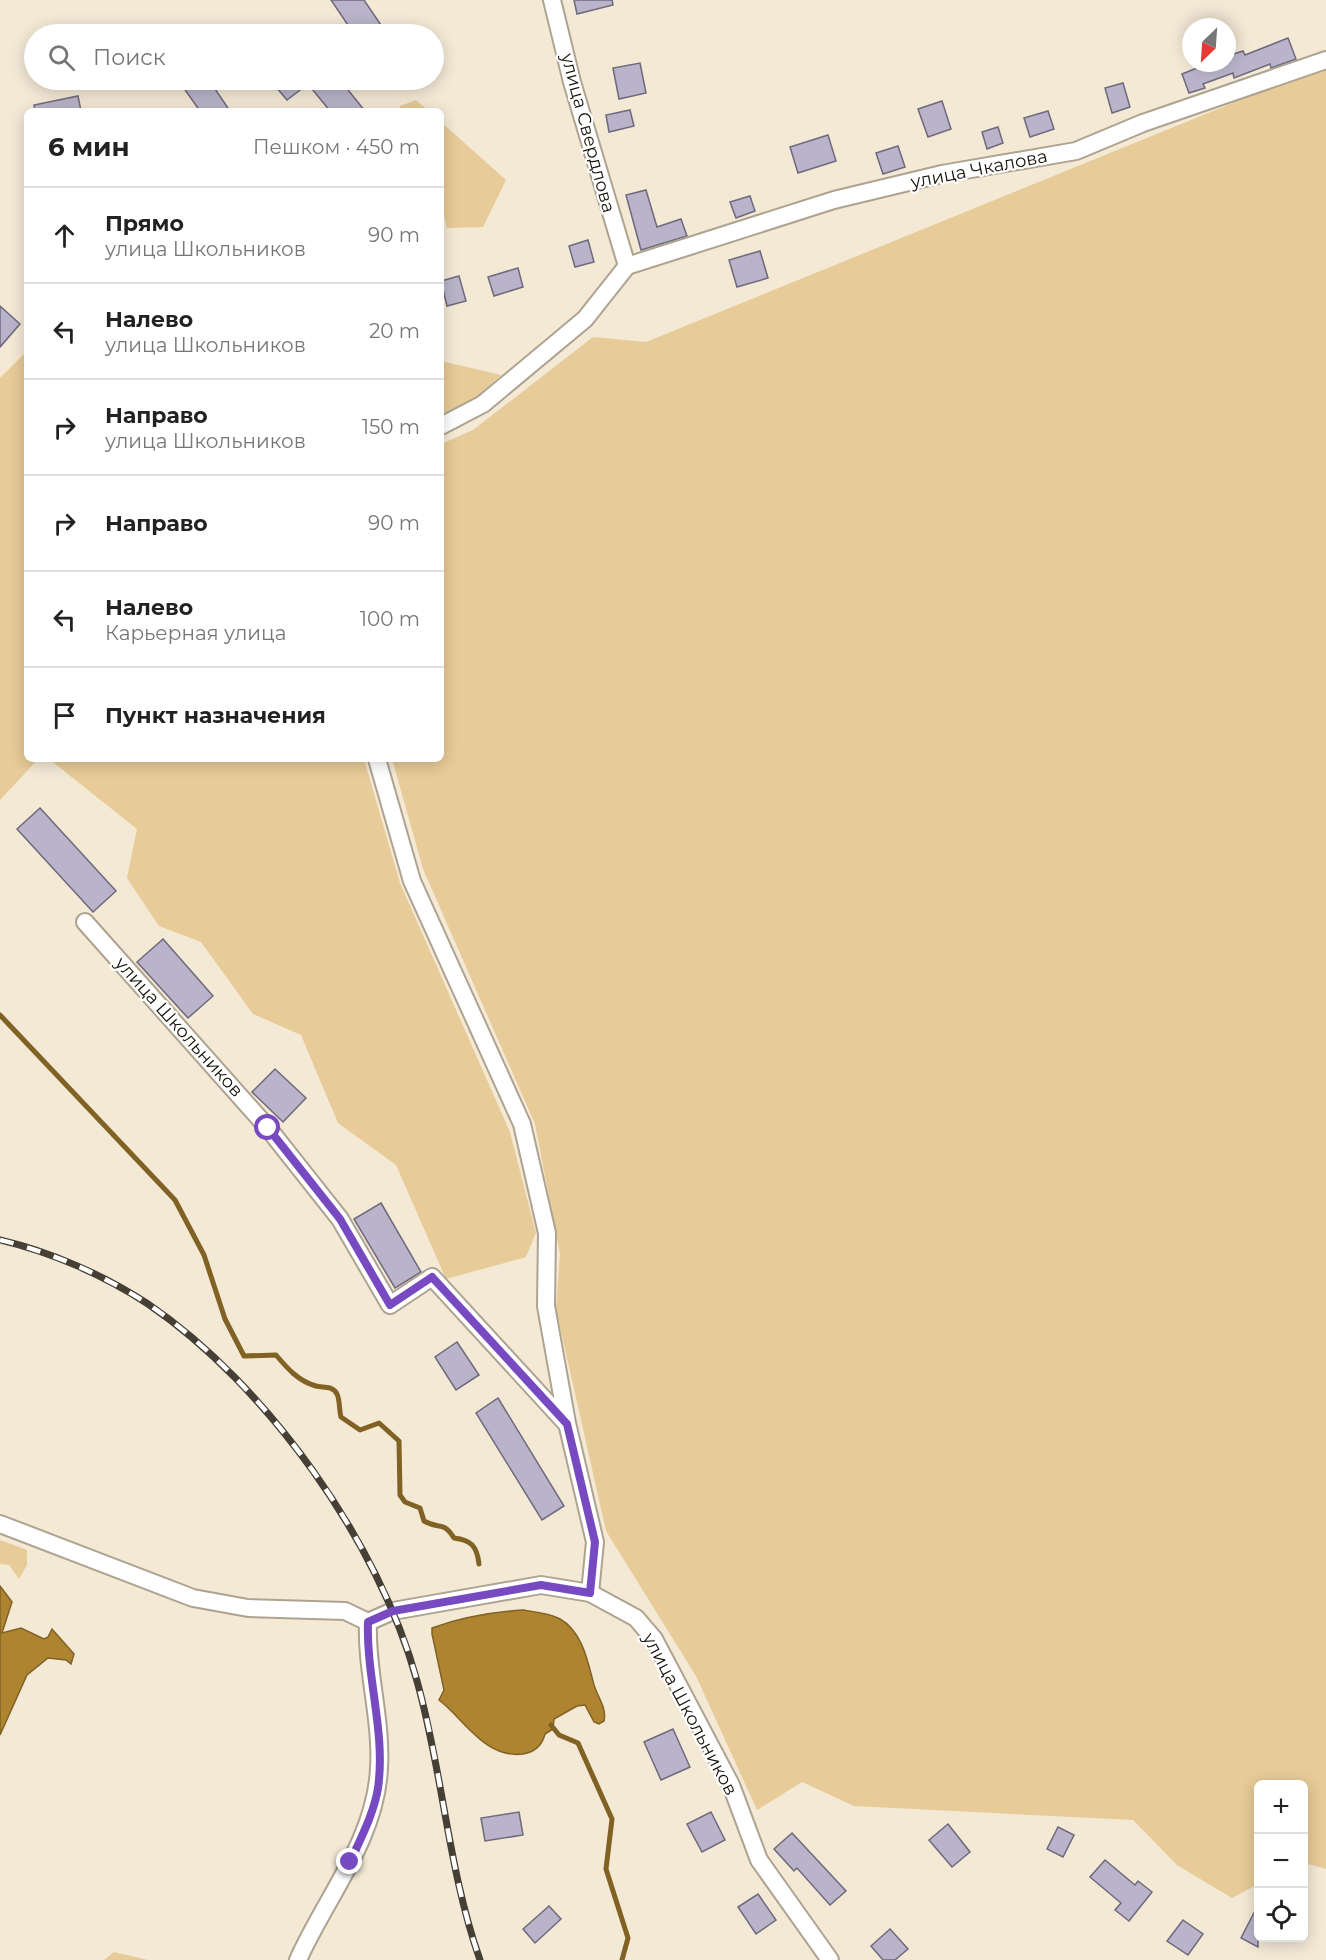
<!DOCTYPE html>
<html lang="ru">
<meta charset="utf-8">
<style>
:root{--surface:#fff;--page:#f2f2f2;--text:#222;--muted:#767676;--line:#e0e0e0}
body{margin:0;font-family:Montserrat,sans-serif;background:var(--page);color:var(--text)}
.controls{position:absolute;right:18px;bottom:18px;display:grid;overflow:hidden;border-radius:9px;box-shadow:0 3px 15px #0003}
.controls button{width:54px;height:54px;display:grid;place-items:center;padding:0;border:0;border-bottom:2px solid var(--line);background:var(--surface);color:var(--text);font:30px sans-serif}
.compass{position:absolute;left:1182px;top:18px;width:54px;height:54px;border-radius:50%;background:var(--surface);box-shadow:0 3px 15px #0003;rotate:205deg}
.stop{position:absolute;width:18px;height:18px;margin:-14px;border:4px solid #774ac2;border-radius:50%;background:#fff}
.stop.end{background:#774ac2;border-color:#fff;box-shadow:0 2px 6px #0008}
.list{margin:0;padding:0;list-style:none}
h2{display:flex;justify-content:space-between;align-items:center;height:78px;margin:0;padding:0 24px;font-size:26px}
h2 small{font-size:20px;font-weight:400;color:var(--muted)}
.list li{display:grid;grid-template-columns:39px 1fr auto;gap:18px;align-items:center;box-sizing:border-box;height:96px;padding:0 24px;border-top:2px solid var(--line)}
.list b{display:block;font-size:22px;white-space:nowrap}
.list p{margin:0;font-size:20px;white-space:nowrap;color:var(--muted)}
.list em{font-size:20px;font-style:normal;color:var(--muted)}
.icon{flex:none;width:33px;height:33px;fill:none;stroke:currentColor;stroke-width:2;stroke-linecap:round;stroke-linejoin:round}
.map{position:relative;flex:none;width:1326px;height:1960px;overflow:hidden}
.search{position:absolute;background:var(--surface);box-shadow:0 3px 15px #0003;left:24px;top:24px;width:420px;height:66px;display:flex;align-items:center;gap:15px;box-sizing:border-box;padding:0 21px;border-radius:33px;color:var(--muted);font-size:22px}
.panel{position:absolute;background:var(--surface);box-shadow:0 3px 15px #0003;left:24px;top:108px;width:420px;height:654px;border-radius:9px}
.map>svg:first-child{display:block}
</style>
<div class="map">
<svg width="1326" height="1960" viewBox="0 0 1326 1960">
<rect width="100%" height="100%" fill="#f4e9d5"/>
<g fill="#e7cb98">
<path d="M1326 65V1869L1304 1863V1784H1258V1884L1232 1898 1177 1865 1133 1820 854 1806 802 1782 757 1810 696 1676 606 1531 556 1309 560 1254 535 1124 423 869 392 759H441V444L473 430 593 337 646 342Z"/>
<path d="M416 100 429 111H400V106Z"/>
<path d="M441 122 506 180 483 227 447 228 441 204Z"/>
<path d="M27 351V759H38L0 800V378Z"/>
<path d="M441 361 501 375 471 402 441 416Z"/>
<path d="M49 759H364L400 883 510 1132 536 1233 526 1257 446 1279 396 1165 338 1123 301 1035 253 1014 201 942 159 926 127 878 137 829Z"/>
<path d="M0 1540 27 1550V1565L19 1579 9 1565 0 1564Z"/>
<path d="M114 1952 148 1960H104Z"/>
</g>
<g fill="#ae8430" stroke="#806225" stroke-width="1.5">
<path d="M0 1586 12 1602 2 1633 21 1628 44 1639 48 1637 52 1629 74 1654 71 1664 66 1660 48 1658 27 1675 0 1735Z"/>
<path d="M523 1610C535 1612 550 1613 560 1619 583 1632 588 1663 594 1685 598 1698 607 1708 604 1721L599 1724 594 1722 585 1705 577 1706 554 1719 553 1729 545 1734C542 1746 535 1752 523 1754 485 1759 464 1719 439 1700L444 1690 432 1634V1628C462 1617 492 1612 523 1610Z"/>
</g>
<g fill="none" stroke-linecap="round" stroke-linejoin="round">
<g stroke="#806225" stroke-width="5">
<path d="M0 1015 175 1200 204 1255 225 1319 244 1356 276 1355C287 1368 298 1381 316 1386 323 1388 332 1385 337 1394 340 1400 339 1410 341 1417L360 1430 379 1423 399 1441 400 1495 405 1502 420 1508 424 1521C439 1530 443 1520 454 1538 471 1540 477 1546 479 1564"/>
<path d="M551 1725 559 1735 578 1743 612 1819 606 1869 628 1938 622 1960"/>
</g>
</g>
<g fill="#b9b4c9" stroke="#6e697c" stroke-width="1.5">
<path d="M331 0H364L387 34H354Z"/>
<path d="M574 0H612L613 5 577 14Z"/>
<path d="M1288 38 1296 59 1271 68 1270 64 1234 78 1233 73 1203 84 1205 88 1189 93 1182 74 1202 66 1201 63H1227V56L1243 51 1245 55Z"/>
<path d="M640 63 646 93 619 99 613 68Z"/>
<path d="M178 80H209L230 111H200Z"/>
<path d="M270 80H340L365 111H330L308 84 287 100Z"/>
<path d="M1123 83 1130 107 1112 113 1105 88Z"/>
<path d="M78 96 81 111H35L34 105Z"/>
<path d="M942 101 951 129 928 137 918 109Z"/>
<path d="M630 110 634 126 609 132 606 115Z"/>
<path d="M1048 111 1054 129 1030 137 1024 118Z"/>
<path d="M998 127 1003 143 987 149 982 132Z"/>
<path d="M828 135 836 161 798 173 790 147Z"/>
<path d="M898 146 905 167 883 174 876 153Z"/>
<path d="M646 190 657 227 681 219 687 236 641 250 626 195Z"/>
<path d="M750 196 755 211 736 218 730 202Z"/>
<path d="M588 240 594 262 575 267 569 246Z"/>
<path d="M760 251 768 278 737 287 729 260Z"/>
<path d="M518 268 523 287 494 296 488 277Z"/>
<path d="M459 276 466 301 447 306 441 281Z"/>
<path d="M0 306 20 324 0 347Z"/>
<path d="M40 808 116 891 93 912 17 829Z"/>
<path d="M163 939 213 996 188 1018 137 962Z"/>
<path d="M275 1069 306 1098 283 1122 252 1092Z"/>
<path d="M381 1203 421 1272 395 1288 354 1219Z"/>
<path d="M457 1342 479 1375 456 1390 435 1357Z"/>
<path d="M498 1398 564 1506 542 1520 476 1413Z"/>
<path d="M673 1729 690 1767 661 1780 644 1742Z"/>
<path d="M519 1812 523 1835 485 1841 481 1818Z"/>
<path d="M711 1812 725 1840 702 1852 687 1824Z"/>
<path d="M948 1824 970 1852 952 1867 929 1840Z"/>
<path d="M1058 1827 1074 1835 1063 1857 1047 1849Z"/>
<path d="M792 1833 846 1891 830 1905 797 1868 794 1871 774 1849Z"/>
<path d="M1105 1860 1135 1885 1138 1881 1152 1892 1129 1921 1115 1910 1121 1903 1090 1877Z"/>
<path d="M758 1894 776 1920 756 1934 738 1907Z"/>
<path d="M1258 1905V1947L1241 1938Z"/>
<path d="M549 1906 561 1919 535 1943 523 1929Z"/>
<path d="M1183 1920 1203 1934 1188 1955 1167 1941Z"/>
<path d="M890 1929 908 1949 895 1960H883L871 1946Z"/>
</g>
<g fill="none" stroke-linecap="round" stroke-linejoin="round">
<defs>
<g id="minor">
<path d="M552 0 572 82 627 266"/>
<path d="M627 266 834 200 942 174 1076 151 1143 123 1326 60"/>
<path d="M441 426 483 404 585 319 627 266"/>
<path d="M377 759 412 881 522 1124 547 1233 546 1306 567 1423 595 1542 590 1593"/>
<path d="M85 922 268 1128 340 1219 390 1305 432 1277 566 1423"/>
<path d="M0 1524 193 1598 248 1608 345 1611 368 1622 393 1611 541 1585 590 1593 636 1618 654 1639 731 1785 759 1860 830 1960"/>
<path d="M298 1960C326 1897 376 1839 379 1768 382 1719 366 1671 368 1622"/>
</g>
</defs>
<use href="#minor" stroke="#aea390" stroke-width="20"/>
<use href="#minor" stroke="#fff" stroke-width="16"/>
<defs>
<path id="rail" d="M0 1240C51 1252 104 1275 148 1304 267 1385 379 1542 417 1681 443 1773 448 1870 480 1960"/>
</defs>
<use href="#rail" stroke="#453f36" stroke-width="7"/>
<use href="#rail" stroke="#fff" stroke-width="4.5" stroke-dasharray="14" stroke-linecap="butt"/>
</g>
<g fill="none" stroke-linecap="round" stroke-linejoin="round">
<path stroke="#774ac2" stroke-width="8" d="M268 1128 340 1219 390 1305 432 1277 567 1424 595 1542 590 1593 541 1585 393 1611 368 1622C366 1677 386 1733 378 1788 374 1813 361 1838 350 1862"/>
</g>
<g text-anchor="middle" stroke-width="4.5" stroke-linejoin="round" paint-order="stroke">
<g font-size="18" fill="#16120c" stroke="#fff">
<text transform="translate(588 133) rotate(75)" y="6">улица Свердлова</text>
<text transform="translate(979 169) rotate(-11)" y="6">улица Чкалова</text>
<text transform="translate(179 1027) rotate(48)" y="6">улица Школьников</text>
<text transform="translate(690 1714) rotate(62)" y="6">улица Школьников</text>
</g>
</g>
</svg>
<div class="controls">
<button>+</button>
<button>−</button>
<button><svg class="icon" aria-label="locate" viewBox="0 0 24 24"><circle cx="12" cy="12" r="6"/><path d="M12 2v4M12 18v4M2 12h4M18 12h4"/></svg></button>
</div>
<svg class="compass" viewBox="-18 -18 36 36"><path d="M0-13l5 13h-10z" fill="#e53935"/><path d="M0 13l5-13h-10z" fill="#767676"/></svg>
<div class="stop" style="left:268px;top:1128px"></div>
<div class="stop end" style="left:350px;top:1862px"></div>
<div class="search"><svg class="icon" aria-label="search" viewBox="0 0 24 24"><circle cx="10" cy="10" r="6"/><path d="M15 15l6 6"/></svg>Поиск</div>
<section class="panel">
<h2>6 мин<small>Пешком · 450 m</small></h2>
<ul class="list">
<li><svg class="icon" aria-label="ahead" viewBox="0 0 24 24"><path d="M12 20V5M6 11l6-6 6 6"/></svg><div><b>Прямо</b><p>улица Школьников</p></div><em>90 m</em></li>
<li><svg class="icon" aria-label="left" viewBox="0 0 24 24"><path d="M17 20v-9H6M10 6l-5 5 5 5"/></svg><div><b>Налево</b><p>улица Школьников</p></div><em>20 m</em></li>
<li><svg class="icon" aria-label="right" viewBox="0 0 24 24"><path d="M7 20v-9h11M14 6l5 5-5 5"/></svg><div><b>Направо</b><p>улица Школьников</p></div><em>150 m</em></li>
<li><svg class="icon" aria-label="right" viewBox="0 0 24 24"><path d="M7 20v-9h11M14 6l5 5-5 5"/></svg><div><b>Направо</b></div><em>90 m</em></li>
<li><svg class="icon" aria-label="left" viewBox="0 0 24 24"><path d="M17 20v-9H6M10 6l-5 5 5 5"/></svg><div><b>Налево</b><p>Карьерная улица</p></div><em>100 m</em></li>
<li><svg class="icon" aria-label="arrive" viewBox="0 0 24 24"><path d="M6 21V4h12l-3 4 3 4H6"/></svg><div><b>Пункт назначения</b></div></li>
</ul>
</section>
</div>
